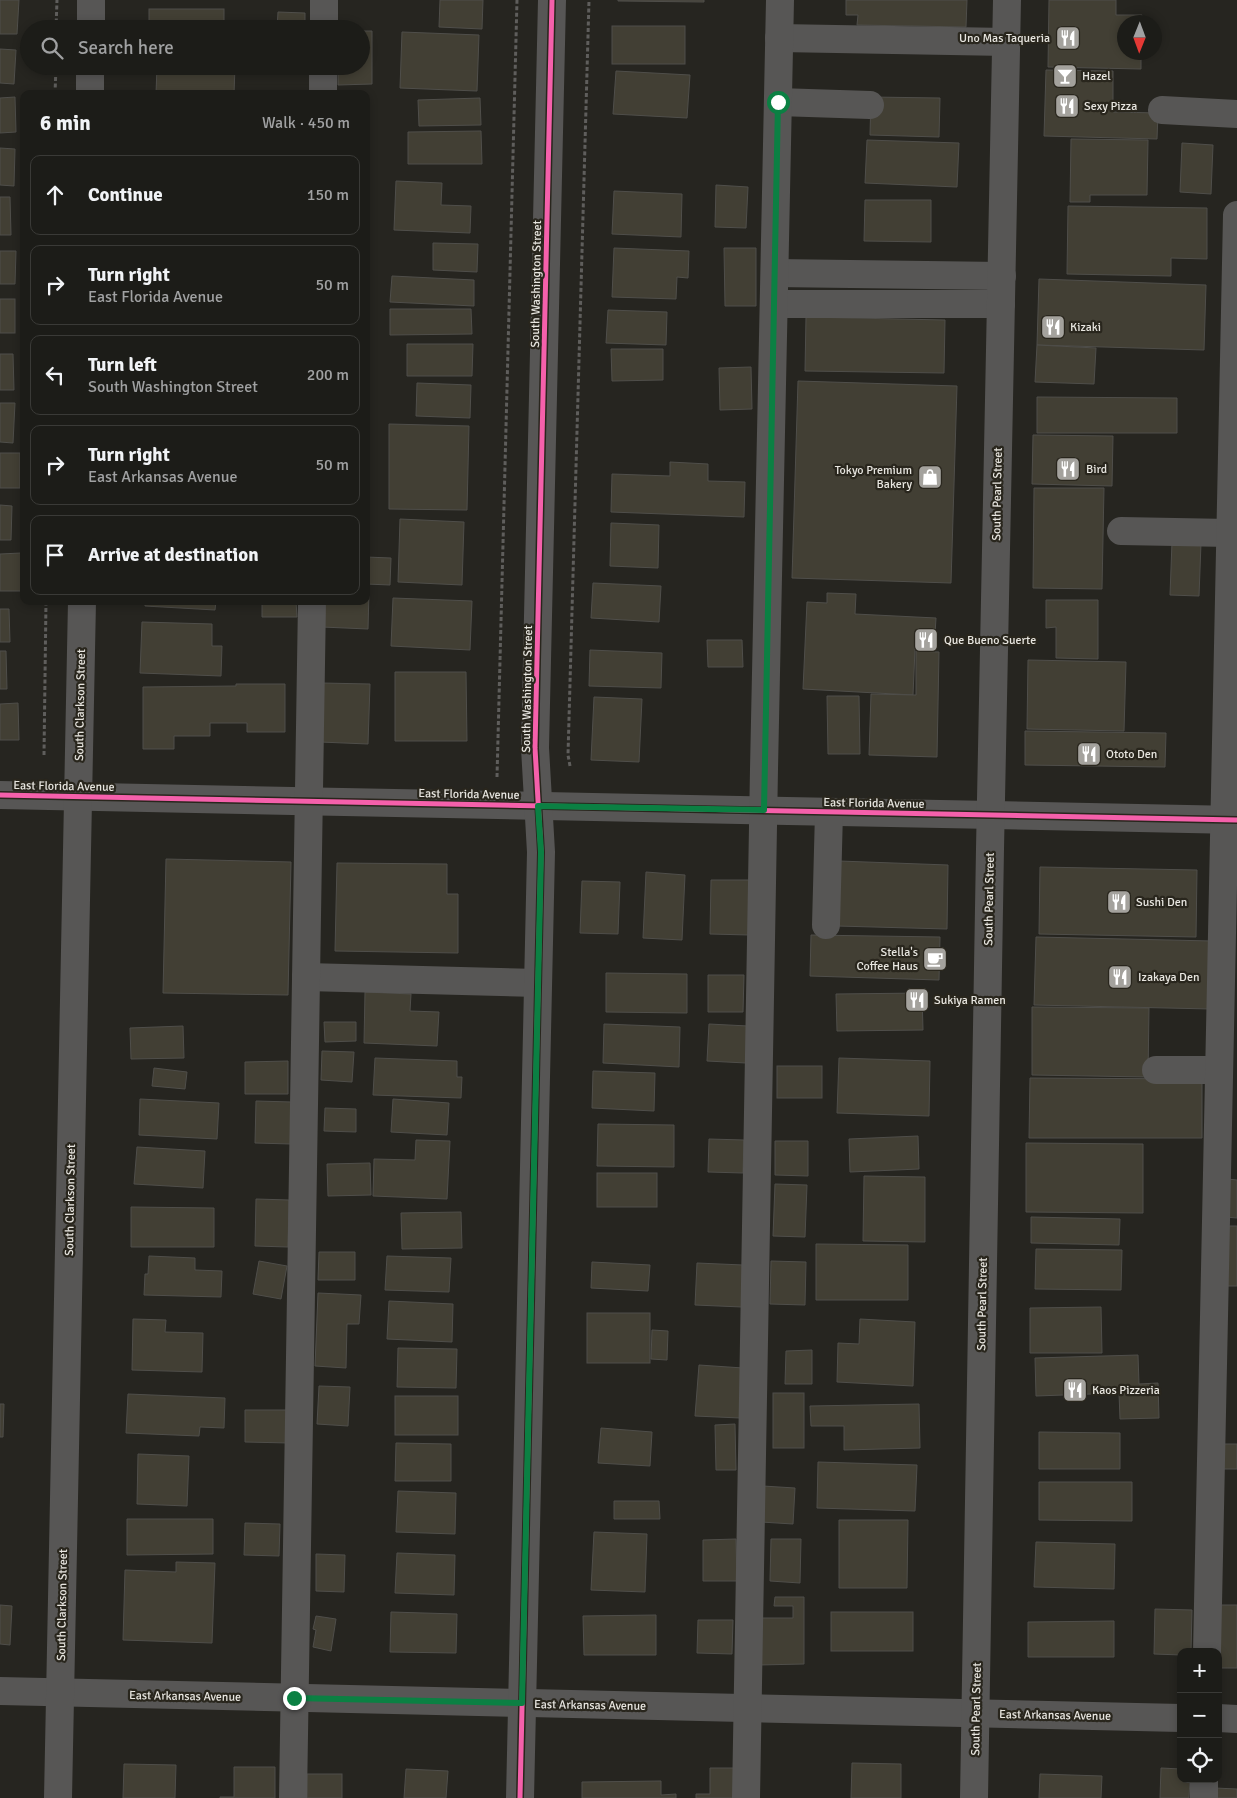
<!DOCTYPE html>
<meta charset="utf-8">
<style>
:root{--surface:#1c1c18;--page:#252521;--text:#f1f3f6;--muted:#a0a1a2;--line:#3a3a37}
body{margin:0;font-family:Signika,sans-serif;background:var(--page);color:var(--text)}
.controls{position:absolute;right:15px;bottom:15px;display:grid;overflow:hidden;border-radius:10px;box-shadow:0 2px 8px #0003}
.controls button{width:45px;height:45px;display:grid;place-items:center;padding:0;border:0;border-bottom:1px solid var(--line);background:var(--surface);color:var(--text);font:25px sans-serif}
.compass{position:absolute;left:1117px;top:15px;width:45px;height:45px;border-radius:50%;background:var(--surface);box-shadow:0 2px 8px #0003;rotate:181deg}
.stop{position:absolute;width:15px;height:15px;margin:-11px;border:4px solid #0b8043;border-radius:50%;background:#fff}
.stop.end{background:#0b8043;border-color:#fff;box-shadow:0 1px 5px #0008}
.list{margin:0;padding:0;list-style:none}
h2{display:flex;justify-content:space-between;align-items:center;height:65px;margin:0;padding:0 20px;font-size:21px}
h2 small{font-size:16px;font-weight:400;color:var(--muted)}
.list li{display:grid;grid-template-columns:32px 1fr auto;gap:15px;align-items:center;box-sizing:border-box;height:80px;margin:0 10px 10px;padding:0 10px;border:1px solid var(--line);border-radius:10px}
.list b{display:block;font-size:19px;white-space:nowrap}
.list p{margin:0;font-size:16px;white-space:nowrap;color:var(--muted)}
.list em{font-size:16px;font-style:normal;color:var(--muted)}
.icon{flex:none;width:28px;height:28px;fill:none;stroke:currentColor;stroke-width:2;stroke-linecap:round;stroke-linejoin:round}
.map{position:relative;flex:none;width:1237px;height:1798px;overflow:hidden}
.search{position:absolute;background:var(--surface);box-shadow:0 2px 8px #0003;left:20px;top:20px;width:350px;height:55px;display:flex;align-items:center;gap:12px;box-sizing:border-box;padding:0 18px;border-radius:28px;color:var(--muted);font-size:19px}
.panel{position:absolute;background:var(--surface);box-shadow:0 2px 8px #0003;left:20px;top:90px;width:350px;height:515px;border-radius:10px}
.map>svg:first-child{display:block}
</style>
<div class="map">
<svg width="1237" height="1798" viewBox="0 0 1237 1798">
<rect width="100%" height="100%" fill="#262520"/>
<g fill="#423f34" stroke="#4f4e4a">
<path d="M0 0H19L17 34H0Z"/>
<path d="M440 0H483L482 29 439 27Z"/>
<path d="M618 0H704V2L618 1Z"/>
<path d="M846 0H967L966 27 857 25 858 15H846Z"/>
<path d="M1049 0H1116V15H1142L1141 22H1124V52H1141V69L1048 67Z"/>
<rect x="149" y="9" width="75" height="20"/>
<path d="M278 12 305 13V29H277Z"/>
<rect x="612" y="26" width="73" height="38"/>
<path d="M361 31H372V84L338 85V66H361Z"/>
<path d="M402 32 479 35 477 91 400 88Z"/>
<path d="M0 49 16 50 14 84 0 83Z"/>
<path d="M157 66H235L234 94H156Z"/>
<path d="M1046 70 1113 71V112L1158 113 1157 139 1044 136Z"/>
<path d="M616 71 690 75 687 118 613 114Z"/>
<path d="M15 97 16 132 0 133V98Z"/>
<path d="M871 97 940 98 939 137 870 135Z"/>
<path d="M480 98 481 125 419 126 418 100Z"/>
<path d="M481 131 482 164H408V132Z"/>
<path d="M1071 139 1148 140 1147 195H1090V202H1070Z"/>
<path d="M867 140 959 143 957 187 865 183Z"/>
<path d="M1182 143 1213 145 1211 194 1180 192Z"/>
<path d="M0 148 15 149 14 186 0 185Z"/>
<path d="M396 181 442 183 441 205 471 206 470 233 394 230Z"/>
<path d="M716 185 748 187 746 228 715 227Z"/>
<path d="M614 191 682 194 681 237 612 234Z"/>
<path d="M0 197H10L11 235H0Z"/>
<path d="M865 200H931V242L864 241Z"/>
<path d="M1068 206 1207 208V259L1171 258V276L1067 274Z"/>
<path d="M433 243 478 244 477 272 433 270Z"/>
<path d="M614 248 689 251 688 278 677 277 676 299 612 297Z"/>
<path d="M724 248H756V306H725Z"/>
<path d="M0 251H16L15 284H0Z"/>
<path d="M392 276 474 280V306L390 302Z"/>
<path d="M1039 279 1206 285 1204 350 1037 345Z"/>
<rect x="0" y="299" width="15" height="34"/>
<path d="M390 309H471L472 334 390 335Z"/>
<path d="M608 310 667 312 666 345 606 343Z"/>
<path d="M806 317 945 320 944 373 805 371Z"/>
<path d="M407 344H473L472 376H407Z"/>
<path d="M1037 345 1096 348 1094 384 1035 382Z"/>
<path d="M611 349H663V380L612 381Z"/>
<path d="M0 354H13L14 390H0Z"/>
<path d="M751 367 752 409 720 410 719 368Z"/>
<path d="M798 381 957 386 951 583 792 578Z"/>
<path d="M417 383 471 385 470 418 416 416Z"/>
<path d="M1037 397 1177 398V433H1037Z"/>
<path d="M0 403H15L13 443 0 442Z"/>
<path d="M389 424 469 426 467 510 389 509Z"/>
<path d="M1033 435 1113 436 1112 486 1032 484Z"/>
<rect x="0" y="453" width="20" height="35"/>
<path d="M670 462 708 464V481L745 482 744 517 611 512 612 474 670 476Z"/>
<path d="M1034 488H1104L1102 589 1033 588Z"/>
<path d="M0 505 12 506 11 540H0Z"/>
<path d="M400 519 464 522 462 585 398 582Z"/>
<path d="M611 523 659 525 658 568 610 566Z"/>
<path d="M1172 542 1201 543 1199 596 1170 595Z"/>
<path d="M21 553V591H0V554Z"/>
<path d="M366 557 391 558 390 585 366 584Z"/>
<path d="M593 583 661 586 659 622 591 618Z"/>
<path d="M366 592H369L368 629 322 627V601H366Z"/>
<path d="M827 593 856 594 855 614 936 618 934 650 915 649 913 695 803 689 807 602 827 603Z"/>
<path d="M393 598 472 601 470 650 391 646Z"/>
<path d="M1046 600H1098V659L1056 658V627L1046 628Z"/>
<path d="M145 601H216L215 610 145 606Z"/>
<path d="M262 601H296L297 617H262Z"/>
<path d="M0 609H9L10 642H0Z"/>
<path d="M142 622 212 624V646H222L221 676 140 673Z"/>
<path d="M707 640H742L743 667H708Z"/>
<path d="M590 650 662 653 661 688 589 686Z"/>
<path d="M0 651H6L7 689H0Z"/>
<path d="M916 651 939 652 937 757 869 755 871 694 916 695Z"/>
<path d="M1028 660 1126 662 1124 731 1027 729Z"/>
<path d="M395 672H466L467 741H395Z"/>
<path d="M322 683 370 684 368 744 320 742Z"/>
<path d="M236 684H285V732H247V723H210V736H174V749H143V687L236 686Z"/>
<path d="M827 696H859L860 754H828Z"/>
<path d="M594 697 642 699 639 762 591 760Z"/>
<path d="M18 703 19 740H0V704Z"/>
<path d="M1025 731 1166 733 1165 767 1025 765Z"/>
<path d="M166 859 291 862 288 995 163 993Z"/>
<path d="M839 861 948 865 947 929 837 926Z"/>
<path d="M337 863 447 864V894H458V953L335 951Z"/>
<path d="M1040 867 1197 870 1196 937 1039 934Z"/>
<path d="M646 872 685 875 682 940 643 938Z"/>
<path d="M711 880H749V935L710 934Z"/>
<path d="M582 881 620 882 618 934 580 933Z"/>
<path d="M811 935 940 937 939 980 810 976Z"/>
<path d="M1036 937 1212 941 1211 1009 1034 1005Z"/>
<path d="M606 973 687 974V1013L606 1012Z"/>
<path d="M708 975H744L743 1012H708Z"/>
<path d="M365 992 411 994 410 1011 439 1012 437 1046 364 1043Z"/>
<path d="M922 993 923 1030 837 1031 836 994Z"/>
<path d="M1032 1007 1149 1008 1148 1077 1032 1075Z"/>
<path d="M324 1022H356V1041L325 1042Z"/>
<path d="M604 1024 680 1027 679 1067 603 1063Z"/>
<path d="M709 1024 748 1026 746 1063 707 1061Z"/>
<path d="M183 1026 184 1058 131 1059 130 1028Z"/>
<path d="M322 1051 354 1052 352 1082 321 1080Z"/>
<path d="M375 1058 457 1061V1077H462L461 1098 373 1095Z"/>
<path d="M839 1058 930 1061 929 1116 837 1113Z"/>
<path d="M288 1061V1094H245V1062Z"/>
<rect x="777" y="1066" width="45" height="32"/>
<path d="M154 1068 187 1072 185 1089 152 1086Z"/>
<path d="M593 1071 655 1073 654 1111 592 1108Z"/>
<path d="M1030 1078 1202 1079V1138H1029Z"/>
<path d="M140 1099 219 1103 217 1139 139 1135Z"/>
<path d="M393 1099 449 1103 447 1135 391 1132Z"/>
<path d="M256 1101 292 1102 291 1144 255 1143Z"/>
<path d="M325 1108 356 1109V1132L324 1131Z"/>
<path d="M598 1124 674 1125V1167L597 1166Z"/>
<path d="M918 1136 919 1169 850 1172 849 1139Z"/>
<path d="M709 1139 744 1140 743 1173 708 1172Z"/>
<path d="M416 1140 450 1141 447 1199 373 1196 374 1159 415 1160Z"/>
<path d="M775 1141H808V1176L775 1175Z"/>
<path d="M1026 1143 1143 1144V1213L1026 1212Z"/>
<path d="M137 1147 205 1151 203 1188 134 1184Z"/>
<path d="M370 1163 371 1195 328 1196 327 1164Z"/>
<rect x="597" y="1173" width="60" height="34"/>
<path d="M864 1176 925 1177V1242L863 1241Z"/>
<path d="M1227 1179 1237 1180V1218L1225 1217Z"/>
<path d="M775 1184 807 1185 805 1237 773 1236Z"/>
<path d="M256 1199 289 1200 288 1247 255 1246Z"/>
<path d="M131 1207 214 1208V1247H131Z"/>
<path d="M461 1212 462 1248 402 1249 401 1213Z"/>
<path d="M1031 1217 1120 1219 1119 1245 1031 1243Z"/>
<path d="M1227 1226H1237V1286H1226Z"/>
<path d="M816 1244 908 1245V1300H816Z"/>
<path d="M1036 1249 1122 1250 1121 1290 1035 1289Z"/>
<path d="M319 1252H355V1280H318Z"/>
<path d="M149 1256 195 1258V1270L222 1271 221 1297 144 1295 145 1274H148Z"/>
<path d="M387 1256 451 1258 449 1292 385 1290Z"/>
<path d="M259 1261 287 1266 281 1299 253 1294Z"/>
<path d="M771 1261 806 1262 805 1305 770 1304Z"/>
<path d="M592 1262 650 1265 648 1291 591 1288Z"/>
<path d="M697 1263 743 1265 742 1307 695 1305Z"/>
<path d="M318 1293 361 1295 359 1324H347L346 1368 315 1366Z"/>
<path d="M389 1301 453 1304 452 1342 387 1339Z"/>
<path d="M1101 1307 1102 1353H1030V1308Z"/>
<rect x="587" y="1313" width="63" height="50"/>
<path d="M133 1319 166 1320 165 1332 203 1333 202 1372 132 1370Z"/>
<path d="M860 1319 915 1322 913 1386 837 1382 838 1343 859 1344Z"/>
<path d="M652 1330 668 1331 667 1360 651 1359Z"/>
<path d="M398 1348 457 1349 456 1388 397 1387Z"/>
<path d="M812 1350V1384H785L786 1351Z"/>
<path d="M1138 1355 1139 1384 1158 1383 1159 1418 1120 1419 1119 1393 1036 1396 1035 1358Z"/>
<path d="M699 1365 743 1368 740 1418 695 1416Z"/>
<path d="M319 1386 350 1387 348 1426 317 1424Z"/>
<rect x="773" y="1393" width="31" height="55"/>
<path d="M128 1394 225 1398 224 1428 200 1427 199 1436 126 1433Z"/>
<rect x="395" y="1396" width="63" height="39"/>
<path d="M0 1404H4L3 1437H0Z"/>
<path d="M919 1404 920 1448 844 1450V1426H811L810 1406Z"/>
<path d="M245 1410H290L289 1443 245 1442Z"/>
<path d="M735 1424 736 1470H716L715 1425Z"/>
<path d="M601 1428 652 1432 650 1466 598 1463Z"/>
<path d="M1039 1432 1120 1433V1469H1039Z"/>
<path d="M396 1443 451 1444V1481H395Z"/>
<path d="M1224 1444H1237V1469H1223Z"/>
<path d="M138 1454 189 1456 187 1506 137 1504Z"/>
<path d="M818 1462 917 1465 915 1511 817 1508Z"/>
<path d="M1039 1482H1132V1521L1039 1520Z"/>
<path d="M763 1486 795 1488 793 1524 761 1522Z"/>
<path d="M398 1491 456 1493 455 1534 396 1532Z"/>
<path d="M614 1501H659L660 1519H614Z"/>
<path d="M127 1519H213V1554L127 1555Z"/>
<path d="M839 1520H908L907 1588H839Z"/>
<path d="M245 1523 280 1524 279 1556 244 1555Z"/>
<path d="M594 1532 647 1534 645 1592 591 1590Z"/>
<path d="M736 1539 737 1581H703V1540Z"/>
<path d="M771 1539H801L800 1583 770 1581Z"/>
<path d="M1036 1542 1115 1544 1114 1589 1034 1587Z"/>
<path d="M397 1553 455 1555 454 1595 395 1593Z"/>
<path d="M316 1554 345 1555 344 1592 316 1591Z"/>
<path d="M176 1562 215 1563 212 1643 123 1640 125 1570 176 1572Z"/>
<path d="M775 1597H804V1664L759 1665V1618H793V1606H774Z"/>
<path d="M0 1605 12 1606 10 1645 0 1644Z"/>
<rect x="1220" y="1605" width="17" height="63"/>
<path d="M1155 1609 1192 1610 1191 1652H1181V1655L1154 1654Z"/>
<path d="M391 1612 457 1614 456 1653 390 1652Z"/>
<rect x="831" y="1612" width="82" height="39"/>
<path d="M656 1615V1655H584L583 1616Z"/>
<path d="M316 1616 336 1619 331 1651 313 1647 316 1630 313 1629Z"/>
<path d="M698 1620H733L732 1654 697 1653Z"/>
<path d="M1114 1621V1657H1028V1622Z"/>
<path d="M852 1763 901 1764V1798H851Z"/>
<path d="M124 1764 176 1765 175 1798H123Z"/>
<path d="M234 1767H275V1798H220V1797H234Z"/>
<path d="M710 1768H737V1798H696V1794H710Z"/>
<path d="M1161 1768 1181 1769V1779H1190L1189 1798H1160Z"/>
<path d="M406 1769 448 1771 446 1798H404Z"/>
<rect x="307" y="1774" width="35" height="24"/>
<path d="M1040 1774 1102 1776 1101 1798H1039Z"/>
<path d="M661 1781V1795L676 1794V1798H582V1782Z"/>
<path d="M1215 1788 1237 1789V1798H1215Z"/>
</g>
<g fill="none" stroke-linecap="round" stroke-linejoin="round">
<g stroke="#5f5e5c" stroke-width="3" stroke-dasharray="4 2.5" stroke-linecap="butt">
<path d="M56 29 57 0"/>
<path d="M55 94 56 66"/>
<path d="M44 755 46 601"/>
<path d="M570 766 568 755 589 0"/>
<path d="M497 777 517 0"/>
</g>
<g stroke="#575655" stroke-width="28">
<path d="M91 29V0"/>
<path d="M324 29V0"/>
<path d="M779 38 1007 42"/>
<path d="M90 94V66"/>
<path d="M323 94V66"/>
<path d="M778 102 870 105"/>
<path d="M1162 110 1237 114"/>
<path d="M775 273 1002 276"/>
<path d="M774 304H1001"/>
<path d="M1121 531 1230 533"/>
<path d="M0 795 1237 820"/>
<path d="M826 925 829 812"/>
<path d="M306 977 538 983"/>
<path d="M1156 1070H1219"/>
<path d="M1207 1652 1237 215"/>
<path d="M0 1691 1181 1718"/>
<path d="M1218 1718 1237 1719"/>
<path d="M58 1798 82 601"/>
<path d="M293 1798 312 601"/>
<path d="M520 1798 541 852 535 748 552 0"/>
<path d="M746 1798 764 769 780 0"/>
<path d="M974 1798 990 849 1007 0"/>
<path d="M1204 1798V1779"/>
</g>
<defs>
<g id="cycleway">
<path d="M0 795 1237 820"/>
<path d="M520 1798 541 852 535 748 552 0"/>
</g>
</defs>
<use href="#cycleway" stroke="#29261d" stroke-width="8"/>
<use href="#cycleway" stroke="#f560ab" stroke-width="5"/>
</g>
<g fill="none" stroke-linecap="round" stroke-linejoin="round">
<path stroke="#0b8043" stroke-width="6" d="M294 1698 522 1703 541 852 538 806 764 810 778 102"/>
</g>
<defs>
<symbol id="restaurant-square" viewBox="-11 -11 22 22"><rect x="-9" y="-9" width="18" height="18" rx="4" fill="#a4a29d" stroke="#29261d"/><path d="M-5-6h1v4h1v-4h1v4h1v-4h1v5L-1.5 .5V6h-2V.5L-5-1ZM5-6V6H3V1.5H1.5Q1.5-4 5-6Z" fill="#fff"/></symbol>
<symbol id="bar-square" viewBox="-11 -11 22 22"><rect x="-9" y="-9" width="18" height="18" rx="4" fill="#a4a29d" stroke="#29261d"/><path d="M-6-5H6L.8 .8V4.5H3.5V6h-7V4.5H-.8V.8Z" fill="#fff"/></symbol>
<symbol id="shop-square" viewBox="-11 -11 22 22"><rect x="-9" y="-9" width="18" height="18" rx="4" fill="#a4a29d" stroke="#29261d"/><path d="M-5-2.5h2.3a2.7 3.5 0 0 1 5.4 0H5L5.5 6h-11ZM-1.5-2.5h3a1.5 2.3 0 0 0-3 0Z" fill="#fff"/></symbol>
<symbol id="cafe-square" viewBox="-11 -11 22 22"><rect x="-9" y="-9" width="18" height="18" rx="4" fill="#a4a29d" stroke="#29261d"/><path d="M-5.5-4.5H6V0H3Q3 3.5 0 3.5H-2.5Q-5.5 3.5-5.5 0ZM3-3.2v2h1.7v-2ZM-6 4.5H4V6H-6Z" fill="#fff"/></symbol>
</defs>
<g fill-rule="evenodd">
<use href="#restaurant-square" x="1054" y="24" width="28" height="28"/>
<use href="#bar-square" x="1051" y="62" width="28" height="28"/>
<use href="#restaurant-square" x="1053" y="92" width="28" height="28"/>
<use href="#restaurant-square" x="1039" y="313" width="28" height="28"/>
<use href="#restaurant-square" x="1054" y="455" width="28" height="28"/>
<use href="#shop-square" x="916" y="463" width="28" height="28"/>
<use href="#restaurant-square" x="912" y="626" width="28" height="28"/>
<use href="#restaurant-square" x="1075" y="740" width="28" height="28"/>
<use href="#restaurant-square" x="1105" y="888" width="28" height="28"/>
<use href="#cafe-square" x="921" y="945" width="28" height="28"/>
<use href="#restaurant-square" x="1106" y="963" width="28" height="28"/>
<use href="#restaurant-square" x="903" y="986" width="28" height="28"/>
<use href="#restaurant-square" x="1061" y="1376" width="28" height="28"/>
</g>
<g text-anchor="middle" stroke-width="4.5" stroke-linejoin="round" paint-order="stroke">
<g font-size="12" fill="#e8e6e0" stroke="#29261d" text-anchor="start">
<text x="1050" y="42" text-anchor="end">Uno Mas Taqueria</text>
<text x="1082" y="80">Hazel</text>
<text x="1084" y="110">Sexy Pizza</text>
<text x="1070" y="331">Kizaki</text>
<text x="1086" y="473">Bird</text>
<text x="912" y="474" text-anchor="end">Tokyo Premium<tspan x="912" dy="14">Bakery</tspan></text>
<text x="944" y="644">Que Bueno Suerte</text>
<text x="1106" y="758">Ototo Den</text>
<text x="1136" y="906">Sushi Den</text>
<text x="918" y="956" text-anchor="end">Stella's<tspan x="918" dy="14">Coffee Haus</tspan></text>
<text x="1138" y="981">Izakaya Den</text>
<text x="934" y="1004">Sukiya Ramen</text>
<text x="1092" y="1394">Kaos Pizzeria</text>
</g>
<g font-size="12" fill="#e8e6e0" stroke="#29261d">
<text transform="translate(536 284) rotate(-89)" y="4">South Washington Street</text>
<text transform="translate(997 494) rotate(-89)" y="4">South Pearl Street</text>
<text transform="translate(527 689) rotate(-89)" y="4">South Washington Street</text>
<text transform="translate(80 705) rotate(-89)" y="4">South Clarkson Street</text>
<text transform="translate(64 786) rotate(1)" y="4">East Florida Avenue</text>
<text transform="translate(469 794) rotate(1)" y="4">East Florida Avenue</text>
<text transform="translate(874 803) rotate(1)" y="4">East Florida Avenue</text>
<text transform="translate(989 899) rotate(-89)" y="4">South Pearl Street</text>
<text transform="translate(70 1200) rotate(-89)" y="4">South Clarkson Street</text>
<text transform="translate(982 1304) rotate(-89)" y="4">South Pearl Street</text>
<text transform="translate(62 1605) rotate(-89)" y="4">South Clarkson Street</text>
<text transform="translate(185 1696) rotate(1)" y="4">East Arkansas Avenue</text>
<text transform="translate(590 1705) rotate(1)" y="4">East Arkansas Avenue</text>
<text transform="translate(976 1709) rotate(-89)" y="4">South Pearl Street</text>
<text transform="translate(1055 1715) rotate(1)" y="4">East Arkansas Avenue</text>
</g>
</g>
</svg>
<div class="controls">
<button>+</button>
<button>−</button>
<button><svg class="icon" aria-label="locate" viewBox="0 0 24 24"><circle cx="12" cy="12" r="6"/><path d="M12 2v4M12 18v4M2 12h4M18 12h4"/></svg></button>
</div>
<svg class="compass" viewBox="-18 -18 36 36"><path d="M0-13l5 13h-10z" fill="#e53935"/><path d="M0 13l5-13h-10z" fill="#a0a1a2"/></svg>
<div class="stop" style="left:778px;top:102px"></div>
<div class="stop end" style="left:294px;top:1698px"></div>
<div class="search"><svg class="icon" aria-label="search" viewBox="0 0 24 24"><circle cx="10" cy="10" r="6"/><path d="M15 15l6 6"/></svg>Search here</div>
<section class="panel">
<h2>6 min<small>Walk · 450 m</small></h2>
<ul class="list">
<li><svg class="icon" aria-label="ahead" viewBox="0 0 24 24"><path d="M12 20V5M6 11l6-6 6 6"/></svg><div><b>Continue</b></div><em>150 m</em></li>
<li><svg class="icon" aria-label="right" viewBox="0 0 24 24"><path d="M7 20v-9h11M14 6l5 5-5 5"/></svg><div><b>Turn right</b><p>East Florida Avenue</p></div><em>50 m</em></li>
<li><svg class="icon" aria-label="left" viewBox="0 0 24 24"><path d="M17 20v-9H6M10 6l-5 5 5 5"/></svg><div><b>Turn left</b><p>South Washington Street</p></div><em>200 m</em></li>
<li><svg class="icon" aria-label="right" viewBox="0 0 24 24"><path d="M7 20v-9h11M14 6l5 5-5 5"/></svg><div><b>Turn right</b><p>East Arkansas Avenue</p></div><em>50 m</em></li>
<li><svg class="icon" aria-label="arrive" viewBox="0 0 24 24"><path d="M6 21V4h12l-3 4 3 4H6"/></svg><div><b>Arrive at destination</b></div></li>
</ul>
</section>
</div>
